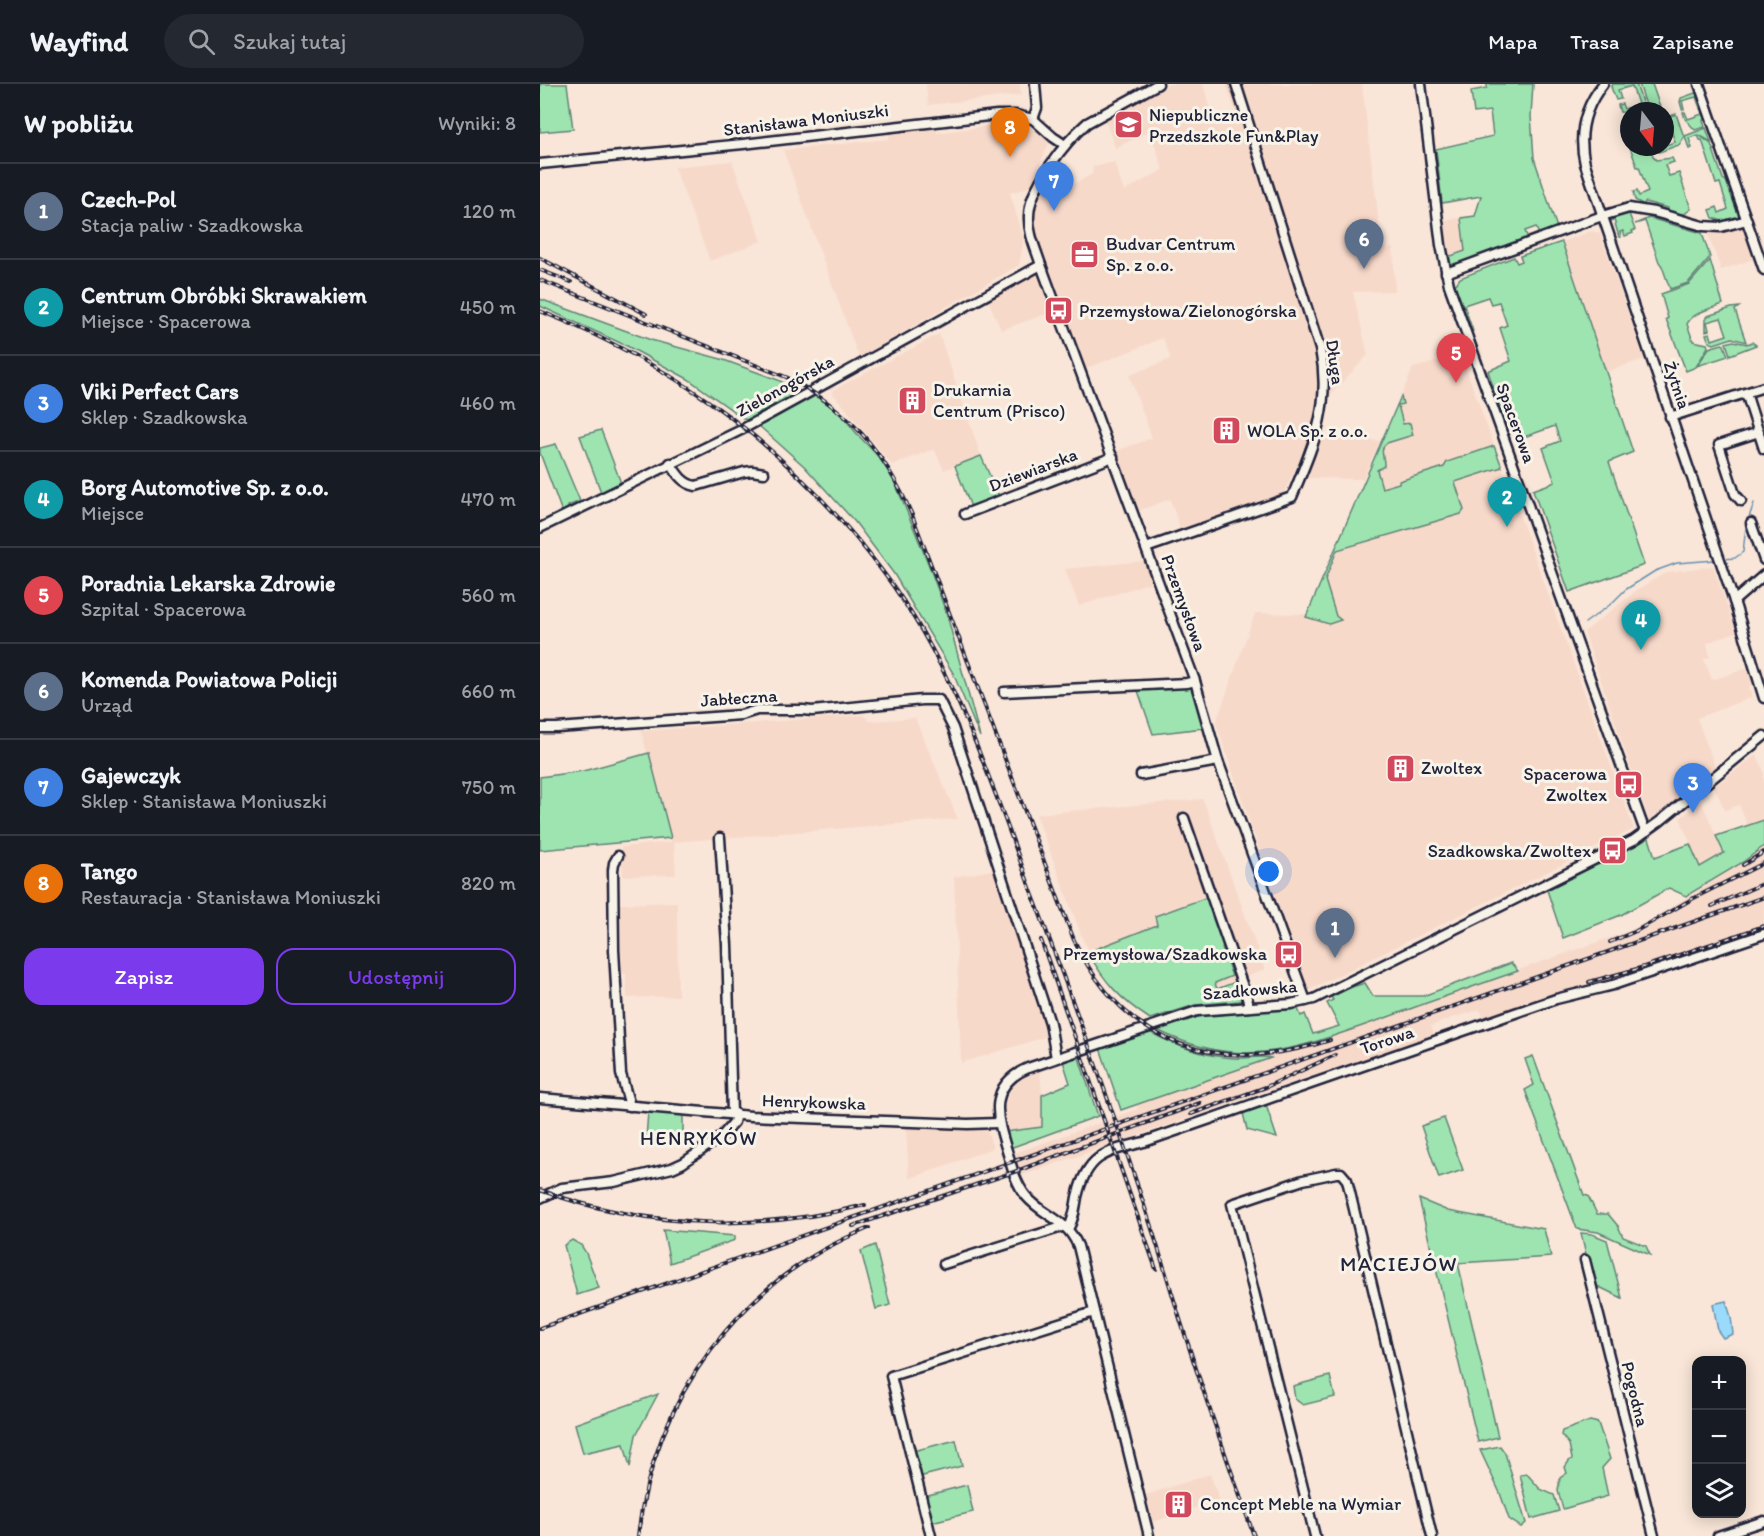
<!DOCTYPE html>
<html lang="pl">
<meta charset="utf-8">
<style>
:root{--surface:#171b24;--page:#242831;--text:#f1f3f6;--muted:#9ea1a6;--line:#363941;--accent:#7c3aed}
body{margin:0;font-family:Itim,sans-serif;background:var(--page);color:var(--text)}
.controls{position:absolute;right:18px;bottom:18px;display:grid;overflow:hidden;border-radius:12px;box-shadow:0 3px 15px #0003}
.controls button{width:54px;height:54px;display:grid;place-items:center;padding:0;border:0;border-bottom:2px solid var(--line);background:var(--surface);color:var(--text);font:30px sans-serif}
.compass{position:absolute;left:1080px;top:18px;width:54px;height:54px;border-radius:50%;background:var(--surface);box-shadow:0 3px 15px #0003;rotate:164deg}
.you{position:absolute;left:729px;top:788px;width:21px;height:21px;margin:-15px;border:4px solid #fff;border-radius:50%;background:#1a73e8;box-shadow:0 0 0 9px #1a73e833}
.badge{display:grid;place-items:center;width:39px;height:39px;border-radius:50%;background:var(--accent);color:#fff;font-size:20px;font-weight:700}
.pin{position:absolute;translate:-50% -50px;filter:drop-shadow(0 2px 3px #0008)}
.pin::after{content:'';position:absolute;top:32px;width:21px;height:18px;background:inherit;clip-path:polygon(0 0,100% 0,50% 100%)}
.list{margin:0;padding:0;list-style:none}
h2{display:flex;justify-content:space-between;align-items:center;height:78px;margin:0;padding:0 24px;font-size:26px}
h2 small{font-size:20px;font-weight:400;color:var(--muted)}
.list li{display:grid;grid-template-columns:39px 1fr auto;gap:18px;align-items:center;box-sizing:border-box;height:96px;padding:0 24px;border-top:2px solid var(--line)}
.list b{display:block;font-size:22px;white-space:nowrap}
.list p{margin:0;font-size:20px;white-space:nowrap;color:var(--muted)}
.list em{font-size:20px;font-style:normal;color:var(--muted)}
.actions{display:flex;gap:12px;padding:18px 24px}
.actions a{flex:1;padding:14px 0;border:2px solid var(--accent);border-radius:18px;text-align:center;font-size:21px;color:var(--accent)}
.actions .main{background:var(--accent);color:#fff}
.icon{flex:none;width:33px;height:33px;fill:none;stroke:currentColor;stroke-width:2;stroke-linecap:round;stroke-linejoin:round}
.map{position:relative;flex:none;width:1224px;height:1452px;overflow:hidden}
header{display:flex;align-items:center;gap:36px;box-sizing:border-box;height:84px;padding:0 30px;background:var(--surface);border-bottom:2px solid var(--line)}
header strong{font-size:28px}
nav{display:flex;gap:33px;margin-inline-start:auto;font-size:21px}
.search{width:420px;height:54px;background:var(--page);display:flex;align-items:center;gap:15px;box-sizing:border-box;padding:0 21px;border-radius:33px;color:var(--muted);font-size:22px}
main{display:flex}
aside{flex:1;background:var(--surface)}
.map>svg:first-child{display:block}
</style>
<header>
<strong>Wayfind</strong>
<div class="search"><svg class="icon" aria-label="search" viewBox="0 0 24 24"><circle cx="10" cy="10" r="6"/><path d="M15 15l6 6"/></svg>Szukaj tutaj</div>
<nav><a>Mapa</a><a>Trasa</a><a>Zapisane</a></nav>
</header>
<main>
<aside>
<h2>W pobliżu<small>Wyniki: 8</small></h2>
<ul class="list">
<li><span class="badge" style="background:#5c6f8a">1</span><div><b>Czech-Pol</b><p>Stacja paliw · Szadkowska</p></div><em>120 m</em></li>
<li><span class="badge" style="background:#0f9aa8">2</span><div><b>Centrum Obróbki Skrawakiem</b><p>Miejsce · Spacerowa</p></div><em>450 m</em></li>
<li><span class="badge" style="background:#3f7fe0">3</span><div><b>Viki Perfect Cars</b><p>Sklep · Szadkowska</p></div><em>460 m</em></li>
<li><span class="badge" style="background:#0f9aa8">4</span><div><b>Borg Automotive Sp. z o.o.</b><p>Miejsce</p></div><em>470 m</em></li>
<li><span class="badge" style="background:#e0444e">5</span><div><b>Poradnia Lekarska Zdrowie</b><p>Szpital · Spacerowa</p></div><em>560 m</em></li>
<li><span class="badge" style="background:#5c6f8a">6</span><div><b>Komenda Powiatowa Policji</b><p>Urząd</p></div><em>660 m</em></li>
<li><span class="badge" style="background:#3f7fe0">7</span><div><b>Gajewczyk</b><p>Sklep · Stanisława Moniuszki</p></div><em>750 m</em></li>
<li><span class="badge" style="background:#e8710a">8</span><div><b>Tango</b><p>Restauracja · Stanisława Moniuszki</p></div><em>820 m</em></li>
</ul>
<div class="actions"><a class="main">Zapisz</a><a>Udostępnij</a></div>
</aside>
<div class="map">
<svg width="1224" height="1452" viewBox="0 0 1224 1452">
<rect width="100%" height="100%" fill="#f9e6d8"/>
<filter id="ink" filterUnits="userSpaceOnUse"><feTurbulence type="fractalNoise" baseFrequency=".0167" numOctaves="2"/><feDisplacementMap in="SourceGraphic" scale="12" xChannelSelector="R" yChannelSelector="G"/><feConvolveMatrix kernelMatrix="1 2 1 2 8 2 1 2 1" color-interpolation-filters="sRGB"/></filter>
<g filter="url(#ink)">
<g fill="#f7d9ca">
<path d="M386 0H480L481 11 388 21Z"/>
<path d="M629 0H663L675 38 696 29 686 0H822L839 139 840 163 853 164 855 207 813 208 828 271 790 311 744 409 640 445 630 415 598 427 576 367 612 354 589 291 631 275 623 254 545 285 497 151 492 127 501 103 521 74 531 102 552 90 553 83 574 78 584 107 623 86 610 47 575 64 565 36Z"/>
<path d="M474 38 503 49 509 59 490 103 470 109 484 155 479 181 319 274 243 66 349 55V48L396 43 397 49Z"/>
<path d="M192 77 222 157 170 177 134 83Z"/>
<path d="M921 134 925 167 911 172 909 171 904 136Z"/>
<path d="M1202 141 1204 143 1214 175 1181 186 1168 150 1169 147 1185 146Z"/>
<path d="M1051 147 1060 149 1104 275 1066 288 1022 158Z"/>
<path d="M492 191H498L512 228 461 246 448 216Z"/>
<path d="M399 250 441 372 404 386 394 365 352 381 291 307Z"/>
<path d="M921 271 1094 745 767 907 676 639 715 529 767 530 873 284Z"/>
<path d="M781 351 840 357 823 395 765 394Z"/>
<path d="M604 477 612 498 539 522 525 485Z"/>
<path d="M1173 482 1196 548 1167 559 1170 573 1164 575 1172 596 1208 584 1212 597 1209 604 1212 613 1157 634 1175 683 1109 737 1044 548 1101 503 1127 488Z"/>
<path d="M323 631 330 637 375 634 418 735 134 758 136 791 83 792 81 763 131 758 101 647Z"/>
<path d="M1217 670 1224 688V736L1208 743 1199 721 1185 726 1174 703Z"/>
<path d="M663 715 725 886 604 930 559 883 543 856 496 730Z"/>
<path d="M1161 717 1184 769 1160 783 1140 734Z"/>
<path d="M1224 763V846L1095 891 1027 908 944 934 940 926 915 933 891 942 895 954 855 968 854 965 765 994 480 1092 472 1070 598 1025 597 1021 731 974H692L669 971 638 962 608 947 615 945 650 961 670 966 693 969H717L774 958 1092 846 1108 838 1203 778Z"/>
<path d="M457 785 503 928 502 932 505 953 421 979 414 793Z"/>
<path d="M137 818 138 912 87 914 86 890H84L82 887 79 820Z"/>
<path d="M500 986 502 1011V1044L464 1048 463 1029 469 1008 479 996Z"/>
<path d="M366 1044 447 1046 453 1064 369 1095Z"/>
<path d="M670 1390 679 1416 613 1438 606 1411Z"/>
</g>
<g fill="#9ee4b0" stroke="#608376" stroke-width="1.5">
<path d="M0 0H27L33 45 0 48Z"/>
<path d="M947 0H993L991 32 994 74 1017 144 999 151 996 143 985 147 988 155 912 182 910 180 909 171 911 172 925 167 921 134 935 132 941 112 902 119 896 65 953 52 950 27 934 29 931 7 947 4Z"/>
<path d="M1073 0H1096L1105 27H1089V29L1080 28 1078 21 1082 20 1084 25 1098 20 1092 2 1078 6 1081 15 1076 16 1071 3Z"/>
<path d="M1099 0H1112L1120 23 1117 27H1108Z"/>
<path d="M1155 9 1157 10 1165 32 1163 36 1165 43 1155 46 1145 35 1143 28H1145L1148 35 1162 30 1156 13 1142 17 1144 25H1142L1140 18 1141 14Z"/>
<path d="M1136 30 1144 53 1139 61 1119 68 1117 63H1125V61L1135 58 1129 41 1125 42V34Z"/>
<path d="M1166 44 1171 58 1159 51 1171 60 1183 95 1186 97 1199 133 1185 138 1173 134 1170 126 1177 123 1179 129 1188 125 1180 99 1176 100 1162 56H1160L1158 51 1149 54 1152 64 1149 65 1145 52Z"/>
<path d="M1090 63H1110L1113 72 1116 76 1132 74 1134 78 1125 81 1129 92 1139 89 1151 125 1139 134 1126 129 1128 124 1105 118 1104 121 1095 116 1093 108 1097 107 1099 112 1108 108 1099 83H1097Z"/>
<path d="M1088 127 1095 146 1092 147 1093 149 1085 152 1083 147 1080 148 1081 153H1079L1074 136 1070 137 1067 135Z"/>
<path d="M1109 134 1162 149 1170 173 1148 199 1130 205 1122 182 1119 178 1105 137 1095 140Z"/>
<path d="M1022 158 1093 368 1069 378 1104 481 1029 508 993 406 1015 398 1003 364 1020 357 1015 342 984 353 977 334 965 338 948 287 971 277 960 244 967 241 959 218 951 220 948 213 924 221 933 247 931 248 914 201 916 200 920 194 974 173 977 179 982 177 980 172Z"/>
<path d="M1170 176 1183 220C1170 225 1153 228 1147 240L1153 257 1167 260 1168 263 1156 283 1146 287 1126 235 1128 234 1121 210 1149 200Z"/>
<path d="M0 215 111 256 181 275 238 296 260 307 206 336 148 295 87 262 0 222Z"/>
<path d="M1199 223 1195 226 1206 258 1192 254 1174 260 1169 258 1166 250 1170 249 1172 256 1187 251 1181 234 1167 238 1169 246 1166 247V235L1168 232 1191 224Z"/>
<path d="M1193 257 1207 260 1212 258 1216 261 1190 271 1186 259Z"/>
<path d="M1182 260 1184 261 1188 272 1157 282 1169 264Z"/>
<path d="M273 311 296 324 318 351 349 384 388 479 407 531 440 653 413 589 354 490 315 438 264 382 218 341Z"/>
<path d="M861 312 863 320 858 321 863 340 870 339 873 351 847 359C838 366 845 373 844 382L837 386 842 404 859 399V397L904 383 907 378 954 362 962 383 915 398 924 426 921 430 797 466 785 496 796 532 801 536 789 540 766 533Z"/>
<path d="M61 346 81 399 61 408 40 352Z"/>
<path d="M16 360 40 417 28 422V424L22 428 0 369V364Z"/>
<path d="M441 372 459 412 431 423 415 382Z"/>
<path d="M651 602 663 644 613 650 597 604Z"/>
<path d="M109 669 131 754 0 766V693L43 687Z"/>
<path d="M1224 736V762L1203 778 1146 812 1129 804 1081 831 1023 854 1007 806 1056 781 1069 778 1079 773 1085 767 1109 754 1115 773 1150 760 1160 783 1184 769 1176 752Z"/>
<path d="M665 814 669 816 685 857 682 864 692 892 675 899 677 905 698 897 704 913 699 917 655 921 610 935C581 916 564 898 548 868L617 841 615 832Z"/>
<path d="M971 879 978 887C935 902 891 917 848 933 762 963 703 990 615 945L641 937 671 930 758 925 761 932 765 930 773 950 799 942 787 919 793 916 791 913 812 903 825 899 833 912H883Z"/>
<path d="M608 947C635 962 663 972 694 974 706 975 721 971 731 974L581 1026 560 964Z"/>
<path d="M538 971 558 1032 470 1064 464 1048 502 1043V1011L530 999 523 977Z"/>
<path d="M993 972 1044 1111 1048 1112 1057 1130H1068L1078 1142 1083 1153 1106 1162 1110 1171 1058 1148 1037 1145 985 1006 994 1001 985 975Z"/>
<path d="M726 1021 737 1054 707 1046 703 1029Z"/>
<path d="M108 1028 143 1030V1049L137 1053 106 1054Z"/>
<path d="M904 1034 923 1086 899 1094 881 1042Z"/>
<path d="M879 1115 908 1127 1004 1145 1011 1173 918 1179 958 1353 938 1358Z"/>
<path d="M123 1146 195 1152V1156L130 1179Z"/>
<path d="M1041 1149 1052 1150 1067 1156 1082 1214 1053 1200Z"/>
<path d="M32 1156 41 1161 46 1169 59 1204 37 1211 24 1161Z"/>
<path d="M335 1161 350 1221 336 1225 321 1167Z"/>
<path d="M790 1292 795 1313 763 1321 755 1315 753 1302Z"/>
<path d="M118 1310 96 1351 90 1383 84 1360 43 1369 35 1340Z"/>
<path d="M1050 1337 1058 1339 1070 1375 1062 1384 1068 1412 1023 1425 1018 1407 1020 1394 1027 1389 1025 1383 1029 1377 1032 1375 1029 1360 1021 1351 1022 1347Z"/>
<path d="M416 1356 422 1382 379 1393 373 1367Z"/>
<path d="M960 1362 965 1369 986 1439 981 1443 969 1435 960 1409 940 1366Z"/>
<path d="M987 1390 1000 1405 1014 1411 1019 1427 991 1435 980 1391Z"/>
<path d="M427 1401 433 1428 391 1438 384 1412Z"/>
</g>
<path fill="#9adbfc" stroke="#6a91af" stroke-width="1.5" d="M1186 1217 1191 1233 1193 1250 1183 1254 1178 1247 1173 1220Z"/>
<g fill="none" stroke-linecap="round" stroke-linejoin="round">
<g stroke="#6a91af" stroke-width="1.5">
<path d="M1183 475 1195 474 1203 468 1206 442 1214 419"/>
<path d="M1045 539 1071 520 1085 506 1115 487 1137 479 1175 476"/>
</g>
<defs>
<g id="minor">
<path d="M618 0 547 39C526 57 489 103 489 132 488 149 496 165 501 181L655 597 678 677 766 917"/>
<path d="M881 0 901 161 909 201 1103 742 1107 747"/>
<path d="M1063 0C1044 24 1038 51 1045 80L1194 517 1224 614"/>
<path d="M1159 0 1224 186"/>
<path d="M493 35 497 24 495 0"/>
<path d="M0 80 203 60 457 31H476L493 35 513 53 525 61"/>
<path d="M906 189 1062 132 1089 124 1114 128 1163 142 1181 143 1207 136"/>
<path d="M1206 309 1224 365"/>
<path d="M1130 333 1224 303"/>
<path d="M130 379C137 390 143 400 156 402L204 388 212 387 224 389"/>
<path d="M1201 417 1195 410 1179 361 1219 348"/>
<path d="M425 430 573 373"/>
<path d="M1211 439 1224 476"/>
<path d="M0 444 201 346 501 181"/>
<path d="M606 464 752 413C773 362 792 322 780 265L696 0"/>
<path d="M1194 517 1224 491"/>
<path d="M464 608 647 599 655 597"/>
<path d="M0 644H17L201 631 217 626H263L272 627 382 616H399L413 644 510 939 516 974"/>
<path d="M601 691 678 677"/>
<path d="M644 734 708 917V923"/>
<path d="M180 754 187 861 192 1030"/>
<path d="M78 772 74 779 73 786 74 866 81 990 90 1022"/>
<path d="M0 1014 211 1032 428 1040 458 1039"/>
<path d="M0 1114 22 1104 74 1098 132 1084 143 1079 182 1052 194 1038 196 1030"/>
<path d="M528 1145C534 1136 535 1124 537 1113 547 1071 565 1068 604 1058L975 929 1016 915 1073 901 1224 850"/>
<path d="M1045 1176 1114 1452"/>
<path d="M404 1180 525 1142"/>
<path d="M391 1452 351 1292 554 1228"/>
<path d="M609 1452 538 1162C526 1134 504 1133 486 1112 476 1100 472 1084 468 1070 457 1035 446 1002 488 984L657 927 751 920 774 915 1094 756 1119 738 1224 652"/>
<path d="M775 1452 692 1120 763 1096 796 1089H801L807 1096 892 1452"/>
<path d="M1178 1452 1224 1437"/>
</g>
</defs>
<use href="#minor" stroke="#22223b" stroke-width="13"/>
<use href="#minor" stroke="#f7f3e8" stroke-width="8"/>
<defs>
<g id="rail">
<path d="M0 174 106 230"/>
<path d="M0 186 31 198"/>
<path d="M0 196 246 293C309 325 344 367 372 431L534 856C585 964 681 992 790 956"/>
<path d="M0 227C141 283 252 367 343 488 414 582 451 699 492 809 533 917 573 1026 609 1136 623 1178 635 1221 649 1263 669 1326 692 1389 714 1452"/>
<path d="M1203 781 1224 768"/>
<path d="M1172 822 1224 799"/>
<path d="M501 856 616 1185"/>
<path d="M1070 858 1096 847 1152 815 1224 779"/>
<path d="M1049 898 1104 883 1224 842"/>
<path d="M651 1030 726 1003 795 971"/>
<path d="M0 1106C103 1144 218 1148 325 1121"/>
<path d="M313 1142 474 1088 660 1019"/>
<path d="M0 1244 1224 813"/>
<path d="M98 1452C113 1315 200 1195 329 1144"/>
</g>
</defs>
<use href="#rail" stroke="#22223b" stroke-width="4"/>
<use href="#rail" stroke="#f7f3e8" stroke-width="1.5" stroke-dasharray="4.5" stroke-linecap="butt"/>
</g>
</g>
<defs>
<symbol id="school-square" viewBox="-11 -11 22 22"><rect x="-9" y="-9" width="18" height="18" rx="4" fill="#d1495b" stroke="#f7f3e8"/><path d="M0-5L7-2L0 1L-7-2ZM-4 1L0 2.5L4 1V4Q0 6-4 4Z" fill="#fff"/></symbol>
<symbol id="office-square" viewBox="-11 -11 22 22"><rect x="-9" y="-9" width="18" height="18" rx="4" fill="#d1495b" stroke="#f7f3e8"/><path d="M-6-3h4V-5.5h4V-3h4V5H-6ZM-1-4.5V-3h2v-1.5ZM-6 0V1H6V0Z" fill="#fff"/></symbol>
<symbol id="bus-square" viewBox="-11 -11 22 22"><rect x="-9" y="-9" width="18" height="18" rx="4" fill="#d1495b" stroke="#f7f3e8"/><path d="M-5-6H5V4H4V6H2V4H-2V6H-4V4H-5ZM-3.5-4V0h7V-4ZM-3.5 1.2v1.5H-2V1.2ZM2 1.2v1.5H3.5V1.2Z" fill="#fff"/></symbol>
<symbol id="building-square" viewBox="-11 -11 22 22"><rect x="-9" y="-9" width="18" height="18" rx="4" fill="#d1495b" stroke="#f7f3e8"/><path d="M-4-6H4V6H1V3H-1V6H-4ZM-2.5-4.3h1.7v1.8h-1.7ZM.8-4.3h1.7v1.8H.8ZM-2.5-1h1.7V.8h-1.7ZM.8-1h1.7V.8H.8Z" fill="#fff"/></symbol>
</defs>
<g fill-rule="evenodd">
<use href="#school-square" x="572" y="24" width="33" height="33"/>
<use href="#office-square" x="528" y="154" width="33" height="33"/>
<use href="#bus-square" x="502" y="210" width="33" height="33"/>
<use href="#building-square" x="356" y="300" width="33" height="33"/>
<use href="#building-square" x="670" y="330" width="33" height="33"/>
<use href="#building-square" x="844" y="668" width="33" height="33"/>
<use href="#bus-square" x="1072" y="684" width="33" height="33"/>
<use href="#bus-square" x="1056" y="750" width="33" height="33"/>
<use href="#bus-square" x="732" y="854" width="33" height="33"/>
<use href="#building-square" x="622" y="1404" width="33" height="33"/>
</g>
<g text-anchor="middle" stroke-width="6" stroke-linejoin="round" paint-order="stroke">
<g font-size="18" fill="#22223b" stroke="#f7f3e8" text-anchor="start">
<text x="609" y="37">Niepubliczne<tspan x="609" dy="21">Przedszkole Fun&amp;Play</tspan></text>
<text x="566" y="166">Budvar Centrum<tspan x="566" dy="21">Sp. z o.o.</tspan></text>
<text x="539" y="233">Przemysłowa/Zielonogórska</text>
<text x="393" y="312">Drukarnia<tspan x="393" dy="21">Centrum (Prisco)</tspan></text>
<text x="707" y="353">WOLA Sp. z o.o.</text>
<text x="881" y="690">Zwoltex</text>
<text x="1067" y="696" text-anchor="end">Spacerowa<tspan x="1067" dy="21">Zwoltex</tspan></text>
<text x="1051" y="773" text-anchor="end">Szadkowska/Zwoltex</text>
<text x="727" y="876" text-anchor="end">Przemysłowa/Szadkowska</text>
<text x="660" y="1426">Concept Meble na Wymiar</text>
</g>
<g font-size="18" fill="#22223b" stroke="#f7f3e8">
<text transform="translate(266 36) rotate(-7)" y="6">Stanisława Moniuszki</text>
<text transform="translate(795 278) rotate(82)" y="6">Długa</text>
<text transform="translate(1137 301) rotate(71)" y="6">Żytnia</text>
<text transform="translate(245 302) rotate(-29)" y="6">Zielonogórska</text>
<text transform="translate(976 339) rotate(70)" y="6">Spacerowa</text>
<text transform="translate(493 386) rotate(-21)" y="6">Dziewiarska</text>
<text transform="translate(644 519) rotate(70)" y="6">Przemysłowa</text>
<text transform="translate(199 614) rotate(-4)" y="6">Jabłeczna</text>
<text transform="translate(710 906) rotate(-5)" y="6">Szadkowska</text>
<text transform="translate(847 956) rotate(-19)" y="6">Torowa</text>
<text transform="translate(274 1018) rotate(2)" y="6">Henrykowska</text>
<text transform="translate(1095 1310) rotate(76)" y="6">Pogodna</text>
</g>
<g font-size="20" letter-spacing="1.5" fill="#22223b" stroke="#f7f3e8">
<text x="159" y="1061">HENRYKÓW</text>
</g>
<g font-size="21" letter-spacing="1.5" fill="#22223b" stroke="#f7f3e8">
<text x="859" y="1187">MACIEJÓW</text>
</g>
</g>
</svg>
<div class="controls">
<button>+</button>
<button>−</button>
<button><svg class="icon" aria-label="layers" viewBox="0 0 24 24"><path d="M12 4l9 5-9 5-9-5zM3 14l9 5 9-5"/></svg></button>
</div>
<svg class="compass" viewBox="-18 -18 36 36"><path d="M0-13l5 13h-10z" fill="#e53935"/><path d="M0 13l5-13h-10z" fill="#9ea1a6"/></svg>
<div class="you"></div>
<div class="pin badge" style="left:795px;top:874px;background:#5c6f8a">1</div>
<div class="pin badge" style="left:967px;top:443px;background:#0f9aa8">2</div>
<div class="pin badge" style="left:1153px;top:729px;background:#3f7fe0">3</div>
<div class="pin badge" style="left:1101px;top:566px;background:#0f9aa8">4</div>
<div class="pin badge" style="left:916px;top:299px;background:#e0444e">5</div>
<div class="pin badge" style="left:824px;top:185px;background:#5c6f8a">6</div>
<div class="pin badge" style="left:514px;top:127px;background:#3f7fe0">7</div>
<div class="pin badge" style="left:470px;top:73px;background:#e8710a">8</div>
</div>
</main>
